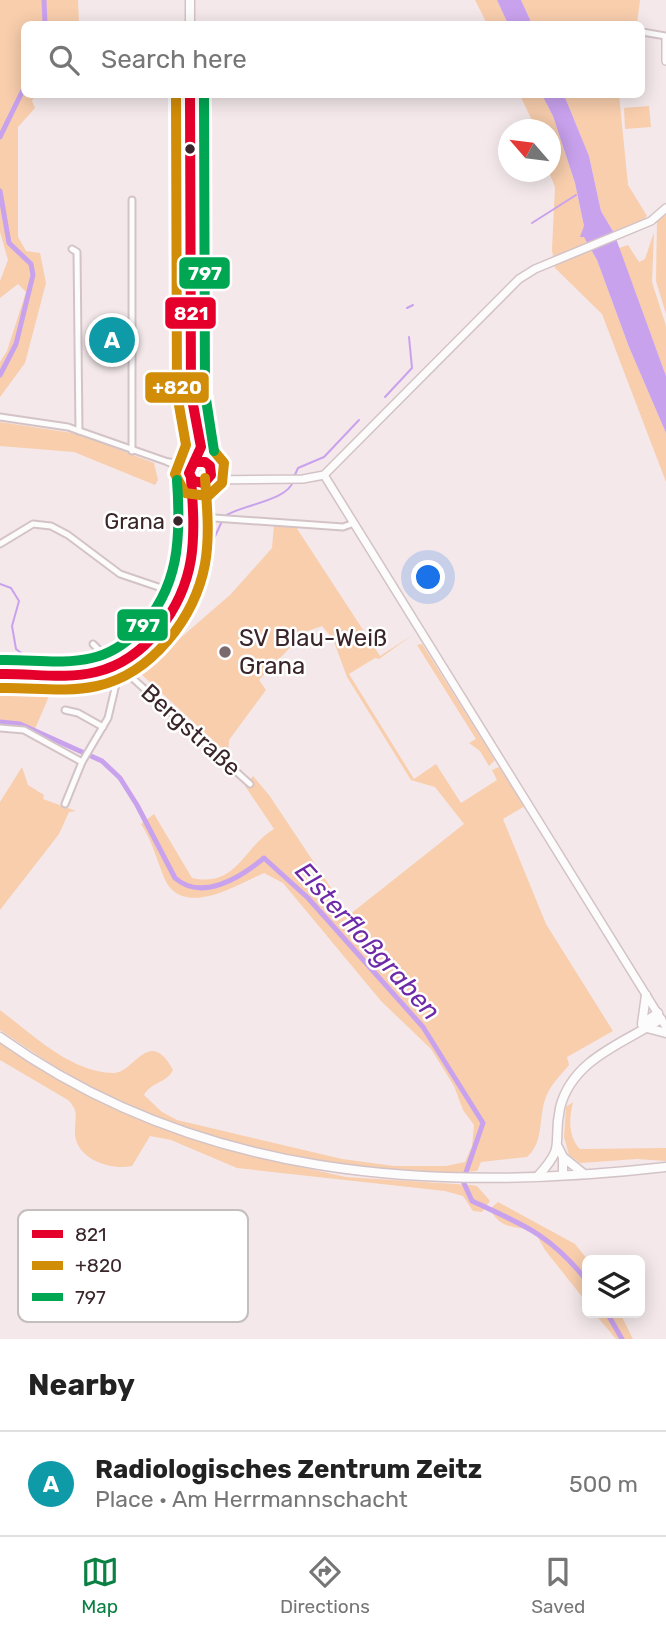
<!DOCTYPE html>
<meta charset="utf-8">
<style>
:root{--surface:#fff;--page:#f2f2f2;--text:#222;--muted:#767676;--line:#e0e0e0;--accent:#0b8043}
body{margin:0;font-family:Rubik,sans-serif;background:var(--page);color:var(--text)}
.controls{position:absolute;right:21px;bottom:21px;display:grid;overflow:hidden;border-radius:10px;box-shadow:0 4px 18px #0003}
.controls button{width:63px;height:63px;display:grid;place-items:center;padding:0;border:0;border-bottom:2px solid var(--line);background:var(--surface);color:var(--text);font:35px sans-serif}
.compass{position:absolute;left:498px;top:119px;width:63px;height:63px;border-radius:50%;background:var(--surface);box-shadow:0 4px 18px #0003;rotate:298deg}
.you{position:absolute;left:429px;top:578px;width:24px;height:24px;margin:-18px;border:5px solid #fff;border-radius:50%;background:#1a73e8;box-shadow:0 0 0 10px #1a73e833}
.badge{display:grid;place-items:center;width:46px;height:46px;border-radius:50%;background:var(--accent);color:#fff;font-size:23px;font-weight:700}
.pin{position:absolute;translate:-50% -50%;border:4px solid #fff;box-shadow:0 2px 7px #0006}
.list{margin:0;padding:0;list-style:none}
h2{display:flex;justify-content:space-between;align-items:center;height:91px;margin:0;padding:0 28px;font-size:30px}
h2 small{font-size:23px;font-weight:400;color:var(--muted)}
.list li{display:grid;grid-template-columns:46px 1fr auto;gap:21px;align-items:center;box-sizing:border-box;height:105px;padding:0 28px;border-top:2px solid var(--line)}
.list b{display:block;font-size:26px;white-space:nowrap}
.list p{margin:0;font-size:23px;white-space:nowrap;color:var(--muted)}
.list em{font-size:23px;font-style:normal;color:var(--muted)}
.icon{flex:none;width:38px;height:38px;fill:none;stroke:currentColor;stroke-width:2;stroke-linecap:round;stroke-linejoin:round}
.map{position:relative;flex:none;width:666px;height:1339px;overflow:hidden}
.search{position:absolute;background:var(--surface);box-shadow:0 4px 18px #0003;left:21px;right:21px;top:21px;height:77px;display:flex;align-items:center;gap:18px;box-sizing:border-box;padding:0 24px;border-radius:10px;color:var(--muted);font-size:26px}
.sheet{height:196px;background:var(--surface)}
nav{display:flex;justify-content:space-around;align-items:center;box-sizing:border-box;height:98px;border-top:2px solid var(--line);background:var(--surface);font-size:19px;color:var(--muted)}
nav a{display:grid;justify-items:center;gap:4px}
nav .on{color:var(--accent)}
.map>svg:first-child{display:block}
</style>
<div class="map">
<svg width="666" height="1339" viewBox="0 0 666 1339">
<rect width="100%" height="100%" fill="#f4e8ea"/>
<g fill="#f8cead">
<path d="M0 0H78L79 24H24V94L35 95 32 101 35 108 18 127V237L26 251 40 253 46 283 25 363 0 397V362L7 351 26 292 18 284 0 298V281L8 260 0 232Z"/>
<path d="M475 0H497L508 24H487Z"/>
<path d="M521 0H640L637 24 557 21V24H532Z"/>
<path d="M520 95H542L553 116 575 183 584 226V236L597 260 629 347 666 433V482L602 314 555 268 552 250 555 187 549 172 550 130 536 129Z"/>
<path d="M564 95H619L628 185 647 216 642 221 614 233 601 211 589 156Z"/>
<path d="M649 106 651 127 625 129 624 108Z"/>
<path d="M666 214V314L656 281 657 221Z"/>
<path d="M654 232 652 282 666 326V376L619 248 628 245 639 262 645 259Z"/>
<path d="M0 422 79 434 154 463 158 480 155 485 74 452 0 446Z"/>
<path d="M274 525 296 527 380 656 414 634 379 659 375 658 349 674 414 779 436 764 461 803 497 780 492 770 499 767 525 806 503 819 546 924 613 1031 567 1057 569 1065C559 1077 548 1087 544 1103 539 1121 543 1143 527 1157L481 1162 477 1171C448 1174 416 1171 386 1169 292 1163 194 1139 109 1097 71 1078 36 1054 0 1030V1010C32 1034 70 1072 113 1073 134 1074 149 1025 173 1070 167 1083 151 1082 144 1095L162 1112 177 1120 342 1159 394 1166H446L465 1162 472 1146 474 1125 463 1110 454 1086 431 1049 381 1001 283 883 264 873C236 885 180 921 163 875 156 857 152 841 141 824L154 814 192 878C237 888 243 847 274 829L245 786 253 776 269 795 349 915 464 824 435 787 411 780 347 677 333 639 322 626 305 632 259 680 266 690 229 740 228 754 140 673 230 595 272 548Z"/>
<path d="M422 644 495 760 489 766 480 751 469 743 476 739 417 645Z"/>
<path d="M29 677 56 680 34 731 21 726 0 724V678Z"/>
<path d="M22 767 28 785 44 795 43 799 76 811 69 812 59 834 0 910V802Z"/>
<path d="M0 1042 119 1110 195 1139 255 1157 346 1177 471 1185 477 1186 490 1201 482 1212 473 1211 463 1196 445 1191 237 1168 171 1140 150 1136 132 1166C110 1171 73 1158 75 1130 75 1116 79 1111 68 1100L0 1060Z"/>
<path d="M573 1102C569 1118 568 1137 580 1149L666 1148V1161L637 1159 580 1163 569 1155 564 1137 566 1107Z"/>
<path d="M498 1202 575 1244 588 1260 587 1303 545 1250 533 1229C513 1228 499 1227 490 1209Z"/>
<path d="M594 1313H620L633 1339H616Z"/>
</g>
<g fill="#c9a2ee">
<path d="M497 0H521L532 24H508Z"/>
<path d="M542 95H564L589 156 601 211 614 233 666 376V433L629 347 597 260 584 237H580L584 226 575 183 553 116Z"/>
</g>
<g fill="none" stroke-linecap="round" stroke-linejoin="round">
<g stroke="#c9a2ee" stroke-width="2">
<path d="M532 223 576 195"/>
<path d="M407 308 413 305"/>
<path d="M385 397 412 368 409 337"/>
<path d="M294 477 298 468 324 457 359 420"/>
<path d="M225 516C241 505 286 501 293 482"/>
<path d="M0 584 11 588 19 601 12 626 16 649C35 666 82 672 103 655 118 644 130 629 143 617L163 620"/>
<path d="M169 622 184 605 222 521"/>
</g>
<g stroke="#c9a2ee" stroke-width="5">
<path d="M44 0 45 24"/>
<path d="M0 137 24 88"/>
<path d="M0 191 9 243 31 264 33 275 16 344 0 375"/>
<path d="M0 722 20 724 102 761 120 778 137 805 175 878C202 902 241 877 264 858L308 898 423 1027 483 1123 463 1181 472 1201C524 1225 551 1235 587 1281"/>
<path d="M607 1313 622 1339"/>
</g>
<defs>
<g id="street">
<path d="M642 32 666 36"/>
<path d="M132 200V451"/>
<path d="M72 249 77 252 79 431"/>
<path d="M0 417 68 427 168 462 189 473"/>
<path d="M168 462 193 463"/>
<path d="M0 544 33 524 51 526 68 535 120 574 179 594"/>
<path d="M191 546 199 544 211 518H214L343 527 354 523"/>
<path d="M93 644 115 666"/>
<path d="M121 663 129 675 250 784"/>
<path d="M65 710 78 713 103 727"/>
<path d="M0 728 24 730 82 762"/>
<path d="M65 804 82 762 108 718 121 663"/>
</g>
<g id="secondary">
<path d="M666 39V61"/>
<path d="M324 475 666 1027"/>
<path d="M209 480 303 479 324 475 519 279 535 269 651 221 666 208"/>
</g>
<g id="primary">
<path d="M190 0V24"/>
<path d="M190 94 191 401 207 464"/>
<path d="M196 462H205L210 466 211 475 204 483 193 481 189 473 201 447"/>
<path d="M0 674C32 672 64 679 96 672 139 663 180 612 189 570 196 542 193 507 191 479"/>
<path d="M643 1023 658 1013"/>
<path d="M642 1024 646 995"/>
<path d="M647 1028 666 1033"/>
<path d="M0 1037C197 1178 432 1194 666 1167"/>
<path d="M558 1147 563 1157V1175"/>
<path d="M563 1157 584 1174"/>
<path d="M538 1176C567 1144 552 1146 560 1108 572 1059 624 1043 661 1019"/>
</g>
</defs>
<use href="#street" stroke="#d3c3c7" stroke-width="9"/>
<use href="#secondary" stroke="#d3c3c7" stroke-width="10"/>
<use href="#primary" stroke="#d3c3c7" stroke-width="11"/>
<use href="#street" stroke="#fdfcfc" stroke-width="5"/>
<use href="#secondary" stroke="#fdfcfc" stroke-width="7"/>
<use href="#primary" stroke="#fdfcfc" stroke-width="8"/>
<defs>
<g id="bus-1">
<path d="M190 94 191 394 201 447 189 473 193 481 204 483 211 475 210 466 205 462H196"/>
<path d="M0 674C31 673 65 680 96 672 146 660 183 608 191 559 195 533 193 505 191 479"/>
</g>
<g id="bus-2">
<path d="M176 94 177 394 186 445 175 474 185 493 208 496 222 483 224 463 214 451"/>
<path d="M0 688C32 687 65 693 97 686 152 674 195 617 205 564 210 536 207 506 205 478"/>
</g>
<g id="bus-3">
<path d="M204 94 205 393 214 451"/>
<path d="M0 660C30 659 62 665 92 658 110 654 125 644 138 631 180 588 181 537 177 480"/>
</g>
</defs>
<use href="#bus-1" stroke="#fff" stroke-width="16"/>
<use href="#bus-2" stroke="#fff" stroke-width="16"/>
<use href="#bus-3" stroke="#fff" stroke-width="16"/>
<use href="#bus-1" stroke="#e4002b" stroke-width="10"/>
<use href="#bus-2" stroke="#d18c08" stroke-width="10"/>
<use href="#bus-3" stroke="#00a651" stroke-width="10"/>
</g>
<g fill="#39252a" stroke="#fff" stroke-width="2.5">
<circle cx="190" cy="149" r="6"/>
<circle cx="178" cy="521" r="6"/>
</g>
<circle fill="#7a696d" stroke="#fff" stroke-width="2.5" cx="225" cy="652" r="7"/>
<g text-anchor="middle" stroke-width="5" stroke-linejoin="round" paint-order="stroke">
<g font-size="22" fill="#39252a" stroke="#fff" text-anchor="end">
<text x="165" y="529">Grana</text>
</g>
<g font-size="24" fill="#39252a" stroke="#fff" text-anchor="start">
<text x="239" y="646">SV Blau-Weiß<tspan x="239" dy="28">Grana</tspan></text>
</g>
<g font-size="24" fill="#39252a" stroke="#fff">
<text transform="translate(191 730) rotate(42)" y="8">Bergstraße</text>
</g>
<g font-size="26" font-style="italic" fill="#6d2aa8" stroke="#fff">
<text transform="translate(368 941) rotate(48)" y="9">Elsterfloßgraben</text>
</g>
</g>
<rect x="18" y="1210" width="230" height="112" rx="10" fill="#fff" stroke="#c4bebf" stroke-width="2"/>
<rect x="32" y="1230" width="31" height="8" fill="#e4002b"/>
<rect x="32" y="1261" width="31" height="9" fill="#d18c08"/>
<rect x="32" y="1293" width="31" height="8" fill="#00a651"/>
<g font-size="19" fill="#39252a">
<text x="75" y="1241">821</text>
<text x="75" y="1272">+820</text>
<text x="75" y="1304">797</text>
</g>
<g stroke="#fff" stroke-width="2.5">
<rect x="178" y="256" width="53" height="34" rx="7" fill="#00a651"/>
<rect x="164" y="296" width="53" height="34" rx="7" fill="#e4002b"/>
<rect x="144" y="371" width="66" height="33" rx="7" fill="#d18c08"/>
<rect x="116" y="608" width="53" height="34" rx="7" fill="#00a651"/>
</g>
<g font-size="19" text-anchor="middle" font-weight="bold" fill="#fff">
<text x="205" y="280">797</text>
<text x="191" y="320">821</text>
<text x="177" y="394">+820</text>
<text x="143" y="632">797</text>
</g>
</svg>
<div class="controls">
<button><svg class="icon" aria-label="layers" viewBox="0 0 24 24"><path d="M12 4l9 5-9 5-9-5zM3 14l9 5 9-5"/></svg></button>
</div>
<svg class="compass" viewBox="-18 -18 36 36"><path d="M0-13l5 13h-10z" fill="#e53935"/><path d="M0 13l5-13h-10z" fill="#767676"/></svg>
<div class="you"></div>
<div class="pin badge" style="left:112px;top:340px;background:#0f9aa8">A</div>
<div class="search"><svg class="icon" aria-label="search" viewBox="0 0 24 24"><circle cx="10" cy="10" r="6"/><path d="M15 15l6 6"/></svg>Search here</div>
</div>
<section class="sheet">
<h2>Nearby<small></small></h2>
<ul class="list">
<li><span class="badge" style="background:#0f9aa8">A</span><div><b>Radiologisches Zentrum Zeitz</b><p>Place · Am Herrmannschacht</p></div><em>500 m</em></li>
</ul>
</section>
<nav>
<a class="on"><svg class="icon" aria-label="map" viewBox="0 0 24 24"><path d="M3 6l6-2 6 2 6-2v14l-6 2-6-2-6 2zM9 4v14M15 6v14"/></svg>Map</a>
<a><svg class="icon" aria-label="directions" viewBox="0 0 24 24"><path d="M12 3l9 9-9 9-9-9zM9 14v-3h6M13 9l2 2-2 2"/></svg>Directions</a>
<a><svg class="icon" aria-label="saved" viewBox="0 0 24 24"><path d="M7 4h10v16l-5-4-5 4z"/></svg>Saved</a>
</nav>
